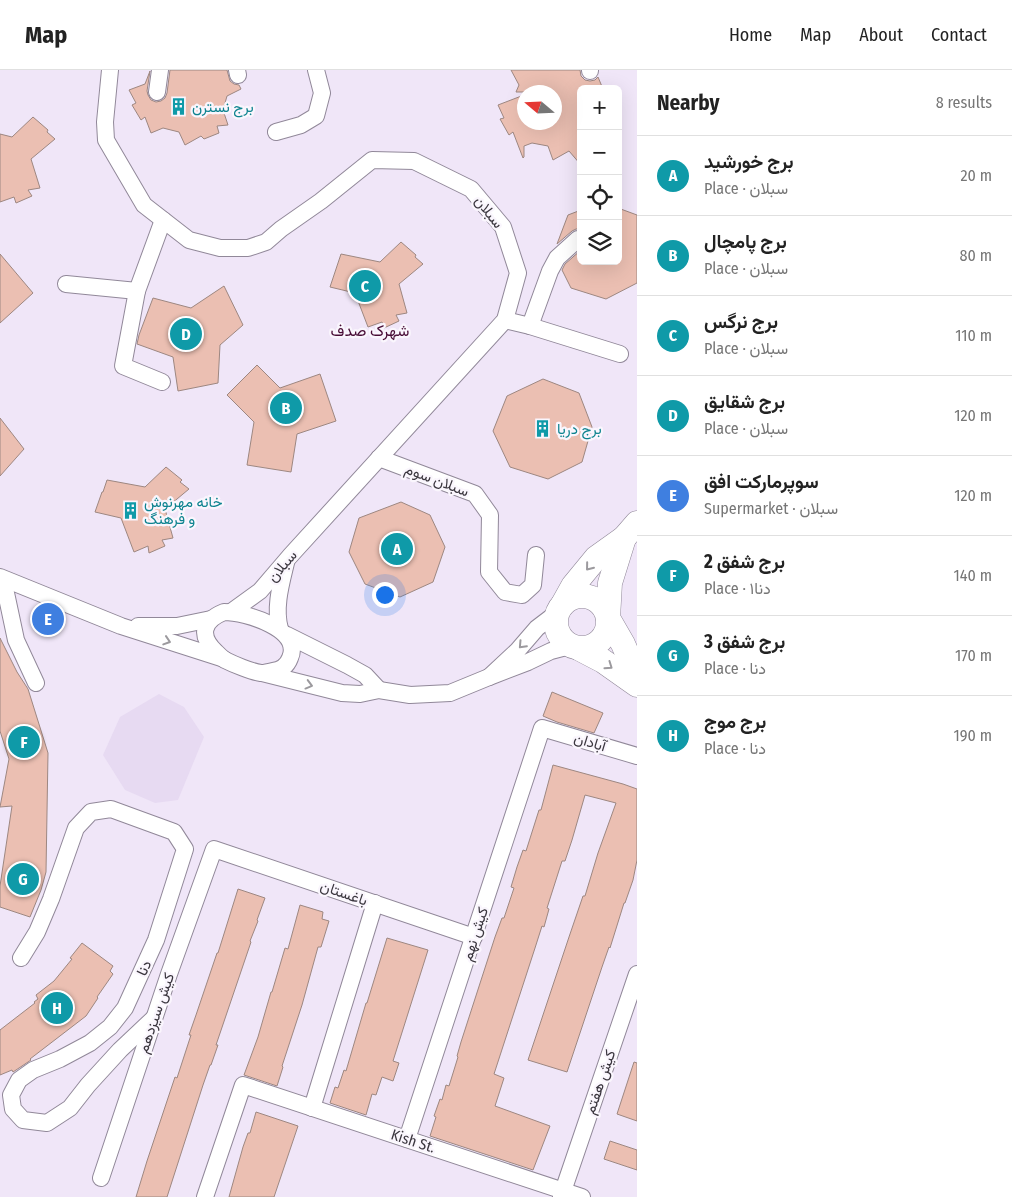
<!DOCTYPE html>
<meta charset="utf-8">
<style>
:root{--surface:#fff;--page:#f6f6f6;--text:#222;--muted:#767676;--line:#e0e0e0;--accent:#9a1e76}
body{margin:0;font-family:"Fira Sans Condensed",Vazirmatn,sans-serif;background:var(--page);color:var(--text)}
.controls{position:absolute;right:15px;top:15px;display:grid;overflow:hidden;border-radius:8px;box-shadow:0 5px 20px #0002}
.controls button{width:45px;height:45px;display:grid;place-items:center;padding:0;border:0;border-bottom:1px solid var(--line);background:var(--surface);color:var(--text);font:25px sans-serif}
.compass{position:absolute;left:517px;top:15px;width:45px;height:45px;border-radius:50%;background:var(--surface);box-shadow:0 5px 20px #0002;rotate:289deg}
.you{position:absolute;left:384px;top:524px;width:18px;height:18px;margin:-12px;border:4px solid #fff;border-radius:50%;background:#1a73e8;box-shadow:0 0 0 8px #1a73e833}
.badge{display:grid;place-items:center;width:32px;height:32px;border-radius:50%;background:var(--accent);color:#fff;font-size:16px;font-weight:700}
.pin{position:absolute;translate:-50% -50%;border:2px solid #fff;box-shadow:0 1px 5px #0006}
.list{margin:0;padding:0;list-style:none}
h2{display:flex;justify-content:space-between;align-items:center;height:65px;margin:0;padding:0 20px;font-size:21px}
h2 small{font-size:16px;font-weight:400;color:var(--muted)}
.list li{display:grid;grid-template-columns:32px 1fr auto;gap:15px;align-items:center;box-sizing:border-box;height:80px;padding:0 20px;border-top:1px solid var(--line)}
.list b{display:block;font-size:19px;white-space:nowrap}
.list p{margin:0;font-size:16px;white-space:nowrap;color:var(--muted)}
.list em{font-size:16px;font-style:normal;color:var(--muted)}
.icon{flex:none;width:28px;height:28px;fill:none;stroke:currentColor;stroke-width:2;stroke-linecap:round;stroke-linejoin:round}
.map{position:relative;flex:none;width:637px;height:1127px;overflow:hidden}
header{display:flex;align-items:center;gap:30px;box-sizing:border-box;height:70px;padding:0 25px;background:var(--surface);border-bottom:1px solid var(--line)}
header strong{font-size:24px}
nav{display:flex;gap:28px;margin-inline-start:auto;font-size:18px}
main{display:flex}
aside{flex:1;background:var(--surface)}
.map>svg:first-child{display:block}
</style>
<header>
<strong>Map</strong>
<nav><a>Home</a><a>Map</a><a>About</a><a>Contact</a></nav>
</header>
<main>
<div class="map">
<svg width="637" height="1127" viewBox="0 0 637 1127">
<rect width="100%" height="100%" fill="#f0e6f8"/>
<path fill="#e7daf2" d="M159 624 184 637 204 667 178 730 155 733 125 720 103 685 120 647Z"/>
<g fill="#ebbfb2" stroke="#9d8781">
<path d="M170 0H227L230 11 234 14 239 15 241 19 227 26 223 40 228 55 217 56 219 63 204 69 201 66 185 75 179 62 163 58 151 63 145 47 141 50 132 35 136 33 129 20 145 14 150 1 147 21 148 25 151 30 156 32 161 31 165 28 167 23Z"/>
<path d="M511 0H580L581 6 585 10 590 11 595 10 598 7 603 19H581V95L569 81 553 90 548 76 532 73 524 76V87L523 88 513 62 509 65 500 49 504 48 498 35 524 25V52H554V22H516L519 15Z"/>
<path d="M33 47 48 60 47 62 55 69 31 89 40 118 28 120 32 126 16 133 14 127 0 132V64L12 67Z"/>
<path d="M618 138 637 145V213L606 229 571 218 562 200 565 194 581 180V191H618Z"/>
<path d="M581 140V159H576L572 161 557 174 568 145Z"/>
<path d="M401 172 416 185 415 187 423 194 399 214 407 243 396 245 399 251 384 258 382 252 368 257 355 223 330 217 341 184 380 192Z"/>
<path d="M0 184 33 223 0 253Z"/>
<path d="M224 216 243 255 220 275 218 313 178 321 173 287 137 274 139 265 153 228 191 238Z"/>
<path d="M257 295 280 318 320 304 336 351 297 364 291 402 247 395 254 352 227 325Z"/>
<path d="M543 309 579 323 592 357 582 392 548 409 510 397 493 361 507 326Z"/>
<path d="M0 348 24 379 0 406Z"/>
<path d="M166 397 182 410 180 412 189 419 165 439 173 468 162 470 165 476 149 483 148 476 134 482 121 448 95 442 102 422H103L107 410 145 417Z"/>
<path d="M401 432 430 445 445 477 433 512 400 527 365 514 349 482 359 448Z"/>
<path d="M0 568 17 602 28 619 48 683 46 802 41 820 30 847 0 837V816L12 736 0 737 9 689 0 661Z"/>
<path d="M552 622 603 643 594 663 557 652 543 646Z"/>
<path d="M553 695 623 714 637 719V790L633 810 625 833H624L610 878 609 877 602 897 567 1002 528 990 569 867 583 826H585L598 783 616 733 585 725 572 770 565 791H562L547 838 549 839 544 857 542 856 535 878 494 1004 504 1008 495 1036 550 1056 533 1100 430 1066 436 1047 434 1046 440 1029 442 1030 446 1015 449 1016 458 987 457 986 461 972 495 867 502 848H504L514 818 511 817 517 797 523 780 526 781 539 740H541Z"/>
<path d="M238 819 265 828 257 850 258 851 250 871 251 872 216 975H218L211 995H210L203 1015 167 1127H136L147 1091 175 1007 177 1008 191 965H189L196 945 217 883H218Z"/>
<path d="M300 835 323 842 322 849 329 851 321 877H318L302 935 282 996 283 997 277 1016 244 1005 258 967 271 922H272L285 878 288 879Z"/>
<path d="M387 868 428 880 393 991 399 993 393 1011 382 1007 376 1025 372 1024 366 1045 330 1033 335 1017 338 1018 344 1000 346 1001 366 933H367Z"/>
<path d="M82 873 113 896 110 901 113 904 97 927 98 928 86 946 30 989 31 990 13 1002 12 1000 0 1005V960L35 933 34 932 38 929 36 925 54 911 72 889 70 888Z"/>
<path d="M634 992 637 993V1051L617 1044Z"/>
<path d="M256 1042 298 1056 274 1127H229L243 1077 248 1063H250Z"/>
<path d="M610 1071 637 1080V1100L604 1089Z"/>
</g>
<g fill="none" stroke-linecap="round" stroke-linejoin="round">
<defs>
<g id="minor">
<path d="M110 0 105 52 106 70 144 135 189 170 220 178H248L266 172 281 159 321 131 372 90 414 91 471 119 503 157 518 203 505 250 290 486 260 521 231 542"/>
<path d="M237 0 238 5"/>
<path d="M590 0V1"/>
<path d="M157 22 160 0"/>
<path d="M276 62 301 55 316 46 322 23 316 0"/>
<path d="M66 214 137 221 163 150"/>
<path d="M137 221 123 296 162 312"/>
<path d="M505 250 530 256 620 284"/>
<path d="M530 256 550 201 557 188 578 169"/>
<path d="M379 388 475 424 490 445 489 502 505 522 522 525 533 515 536 485"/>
<path d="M0 507 121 556 224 589"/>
<path d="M3 509 16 570 36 613"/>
<path d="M224 542C245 542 303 559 290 588 287 596 281 600 273 601 269 602 265 603 261 603 252 602 233 594 225 590 222 588 219 585 216 582 199 566 202 551 224 542Z"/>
<path d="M558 542 537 558 518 580 489 607 528 592 551 581 570 576"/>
<path d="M138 556H177L211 549"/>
<path d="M280 559C274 538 281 514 286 493"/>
<path d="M287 565 347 595 365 605 379 620"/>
<path d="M262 603 342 623 360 624 379 620 410 625 450 623 489 607"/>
<path d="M21 888 37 862 51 829 76 758 91 742 111 739 174 762 185 779 156 870 125 938 110 957 90 973 60 989 33 1000 19 1010 11 1025 13 1039 23 1050 47 1053 70 1038 88 1015 120 980 154 948"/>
<path d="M312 1038 375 833"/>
<path d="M407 1069 542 658 637 686"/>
<path d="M101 1108 169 904 214 779 474 867"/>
<path d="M205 1127 243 1015 582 1127"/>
<path d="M561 1127 637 904"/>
</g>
<g id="secondary">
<path d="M624 468 610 513 608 548 623 574 637 606"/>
<circle cx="582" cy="552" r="26"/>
<path d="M563 534 573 516 596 488 624 468 637 453"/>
<path d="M580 579 603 591 637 615"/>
</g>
</defs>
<use href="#minor" stroke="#918899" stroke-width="18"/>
<use href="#secondary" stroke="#918899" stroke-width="25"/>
<use href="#minor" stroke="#fff" stroke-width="16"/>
<use href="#secondary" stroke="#fff" stroke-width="24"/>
</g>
<defs><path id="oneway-chevron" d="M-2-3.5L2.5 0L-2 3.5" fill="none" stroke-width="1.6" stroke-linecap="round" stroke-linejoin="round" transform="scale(1.25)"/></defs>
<g stroke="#9c9a9e">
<use href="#oneway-chevron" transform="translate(589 497) rotate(129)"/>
<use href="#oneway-chevron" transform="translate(167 571) rotate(18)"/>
<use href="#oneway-chevron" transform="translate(522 575) rotate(133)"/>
<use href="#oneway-chevron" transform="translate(609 596) rotate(35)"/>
<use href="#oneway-chevron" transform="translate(309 615) rotate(15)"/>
</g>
<defs>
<symbol id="building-bare" viewBox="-9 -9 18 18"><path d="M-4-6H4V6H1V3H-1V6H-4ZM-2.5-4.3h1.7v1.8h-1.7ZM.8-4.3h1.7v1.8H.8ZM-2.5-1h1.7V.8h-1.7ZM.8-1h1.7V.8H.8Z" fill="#0f9aa8" stroke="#faf6fd" stroke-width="2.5" paint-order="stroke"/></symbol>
</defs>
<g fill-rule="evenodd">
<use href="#building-bare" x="166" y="24" width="25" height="25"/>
<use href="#building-bare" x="530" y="346" width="25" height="25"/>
<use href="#building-bare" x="118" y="428" width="25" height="25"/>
</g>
<g text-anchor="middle" stroke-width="4.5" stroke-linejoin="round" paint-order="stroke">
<g font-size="15" fill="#0d838f" stroke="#faf6fd" text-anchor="start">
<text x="192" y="42">برج نسترن</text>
<text x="557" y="364">برج دریا</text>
<text x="144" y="437">خانه مهرنوش<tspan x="144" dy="17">و فرهنگ</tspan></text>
</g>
<g font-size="15" fill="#3a363e" stroke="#faf6fd">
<text transform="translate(489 142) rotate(52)" y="5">سبلان</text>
<text transform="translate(437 410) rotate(21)" y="5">سبلان سوم</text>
<text transform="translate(282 496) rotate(-49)" y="5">سبلان</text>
<text transform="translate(590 672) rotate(17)" y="5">آبادان</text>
<text transform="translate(344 823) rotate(19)" y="5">باغستان</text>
<text transform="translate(475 864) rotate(-72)" y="5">کیش نهم</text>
<text transform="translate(144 898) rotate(-65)" y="5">دنا</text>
<text transform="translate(156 943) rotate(-71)" y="5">کیش سیزدهم</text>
<text transform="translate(600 1012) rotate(-71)" y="5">کیش هفتم</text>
<text transform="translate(413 1071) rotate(18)" y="5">Kish St.</text>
</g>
<g font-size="16" fill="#480d36" stroke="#faf6fd">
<text x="370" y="266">شهرک صدف</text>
</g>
</g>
</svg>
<div class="controls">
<button>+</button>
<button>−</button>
<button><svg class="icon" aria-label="locate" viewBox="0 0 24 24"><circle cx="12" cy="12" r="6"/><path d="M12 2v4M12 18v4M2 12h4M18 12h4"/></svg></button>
<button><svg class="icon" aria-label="layers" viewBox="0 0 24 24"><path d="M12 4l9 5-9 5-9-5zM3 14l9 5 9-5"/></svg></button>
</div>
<svg class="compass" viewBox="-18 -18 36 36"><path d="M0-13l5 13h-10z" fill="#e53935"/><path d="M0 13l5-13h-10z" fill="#767676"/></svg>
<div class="you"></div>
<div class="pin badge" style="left:397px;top:479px;background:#0f9aa8">A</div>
<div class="pin badge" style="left:286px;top:338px;background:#0f9aa8">B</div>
<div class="pin badge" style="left:365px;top:216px;background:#0f9aa8">C</div>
<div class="pin badge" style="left:186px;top:264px;background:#0f9aa8">D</div>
<div class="pin badge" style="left:48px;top:549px;background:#3f7fe0">E</div>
<div class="pin badge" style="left:24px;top:672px;background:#0f9aa8">F</div>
<div class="pin badge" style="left:23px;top:809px;background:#0f9aa8">G</div>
<div class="pin badge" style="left:57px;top:938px;background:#0f9aa8">H</div>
</div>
<aside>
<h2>Nearby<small>8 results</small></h2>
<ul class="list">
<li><span class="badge" style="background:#0f9aa8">A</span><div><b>برج خورشید</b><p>Place · سبلان</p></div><em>20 m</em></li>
<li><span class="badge" style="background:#0f9aa8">B</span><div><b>برج پامچال</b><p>Place · سبلان</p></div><em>80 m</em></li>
<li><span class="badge" style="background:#0f9aa8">C</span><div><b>برج نرگس</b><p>Place · سبلان</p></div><em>110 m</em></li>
<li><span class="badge" style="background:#0f9aa8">D</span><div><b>برج شقایق</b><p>Place · سبلان</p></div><em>120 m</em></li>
<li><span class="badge" style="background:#3f7fe0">E</span><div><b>سوپرمارکت افق</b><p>Supermarket · سبلان</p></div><em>120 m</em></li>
<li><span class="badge" style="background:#0f9aa8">F</span><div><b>برج شفق 2</b><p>Place · دنا۱</p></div><em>140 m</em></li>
<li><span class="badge" style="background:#0f9aa8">G</span><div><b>برج شفق 3</b><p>Place · دنا</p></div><em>170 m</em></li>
<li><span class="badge" style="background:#0f9aa8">H</span><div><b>برج موج</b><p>Place · دنا</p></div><em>190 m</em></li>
</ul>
</aside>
</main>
